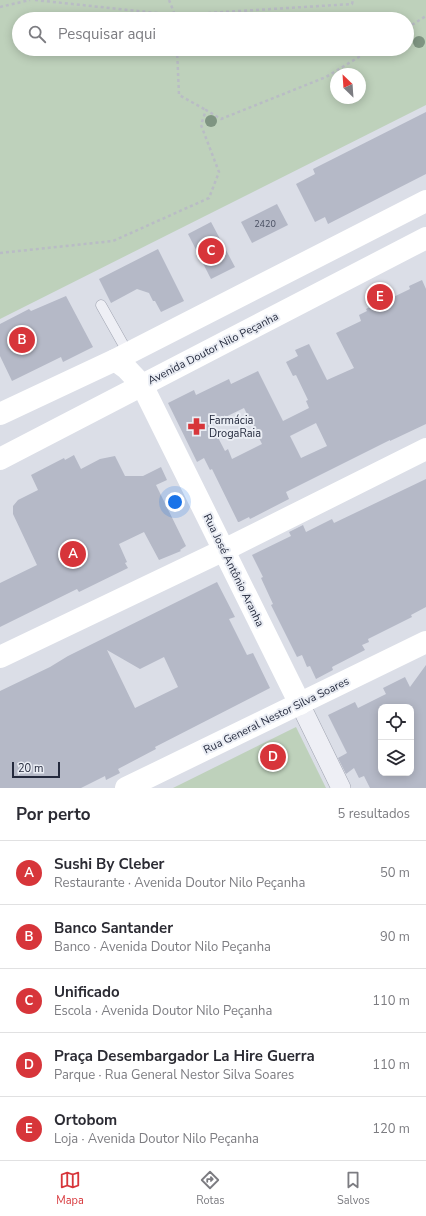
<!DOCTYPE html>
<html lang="pt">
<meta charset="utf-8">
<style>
:root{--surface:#fff;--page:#f7f7f7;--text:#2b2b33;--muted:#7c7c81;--line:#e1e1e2;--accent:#d7353a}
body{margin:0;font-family:"Nunito Sans",sans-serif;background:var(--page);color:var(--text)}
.controls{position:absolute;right:12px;bottom:12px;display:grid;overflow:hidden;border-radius:8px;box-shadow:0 2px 10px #0003}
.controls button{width:36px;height:36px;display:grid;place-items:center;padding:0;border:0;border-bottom:1px solid var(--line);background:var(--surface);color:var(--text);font:20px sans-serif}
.compass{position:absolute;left:330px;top:68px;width:36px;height:36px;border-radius:50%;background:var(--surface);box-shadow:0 2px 10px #0003;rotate:335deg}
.scale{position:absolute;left:12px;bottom:10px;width:48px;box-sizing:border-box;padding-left:4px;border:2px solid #242a3d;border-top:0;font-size:11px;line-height:14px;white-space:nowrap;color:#242a3d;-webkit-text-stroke:3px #eaedf4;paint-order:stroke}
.you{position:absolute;left:175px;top:502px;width:14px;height:14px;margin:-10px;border:3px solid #fff;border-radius:50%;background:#1a73e8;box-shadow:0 0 0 6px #1a73e833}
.badge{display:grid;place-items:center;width:26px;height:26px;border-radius:50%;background:var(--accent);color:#fff;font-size:13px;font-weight:700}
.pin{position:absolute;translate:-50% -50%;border:2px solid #fff;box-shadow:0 1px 4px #0006}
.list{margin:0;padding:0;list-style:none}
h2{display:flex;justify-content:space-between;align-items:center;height:52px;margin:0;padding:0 16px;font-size:17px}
h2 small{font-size:13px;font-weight:400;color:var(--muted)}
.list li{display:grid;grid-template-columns:26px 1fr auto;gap:12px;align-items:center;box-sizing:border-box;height:64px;padding:0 16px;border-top:1px solid var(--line)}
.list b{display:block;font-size:15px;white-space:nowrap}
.list p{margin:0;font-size:13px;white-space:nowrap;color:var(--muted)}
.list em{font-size:13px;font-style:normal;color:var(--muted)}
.icon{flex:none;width:22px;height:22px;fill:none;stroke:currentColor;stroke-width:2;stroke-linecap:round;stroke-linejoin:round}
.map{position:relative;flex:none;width:426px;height:788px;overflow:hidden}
.search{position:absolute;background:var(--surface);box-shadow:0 2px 10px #0003;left:12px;right:12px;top:12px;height:44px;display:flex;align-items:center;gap:10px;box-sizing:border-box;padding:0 14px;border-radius:22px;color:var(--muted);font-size:15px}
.sheet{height:372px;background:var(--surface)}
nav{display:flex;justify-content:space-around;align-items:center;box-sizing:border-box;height:56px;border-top:1px solid var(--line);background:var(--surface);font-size:11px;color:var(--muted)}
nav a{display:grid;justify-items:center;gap:2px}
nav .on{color:var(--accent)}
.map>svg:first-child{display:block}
</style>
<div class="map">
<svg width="426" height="788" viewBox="0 0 426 788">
<rect width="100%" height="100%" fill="#dbdee7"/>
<g fill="#bed1bb" fill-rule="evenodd">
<path d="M0 0H426V105L0 319ZM19 19H407V49H19ZM336 74H360V98H336Z"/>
<path d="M296 727 326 788H173Z"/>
</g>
<g fill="#b5b9c7" fill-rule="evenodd">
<path d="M426 112V174L328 224 325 217 315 222 296 184 315 174 313 169Z"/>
<path d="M277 204 288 225 252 243 241 222Z"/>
<path d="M211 222 235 267 211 279 188 234Z"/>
<path d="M158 249 184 301 161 312 155 301H153L149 293 137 289 111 303 99 279Z"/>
<path d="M422 280 426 289V424L390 441V440L286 492 289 499 250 519 249 517 239 522H238L212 469 210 470 204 458 197 462 168 403 194 390 196 395 229 379 231 384 258 371 283 421 309 408 306 401 308 400 296 375 293 376 286 362 298 356 295 350 309 344 327 380 354 368 336 333 361 321 359 315 367 311 366 309 383 300V302L410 289 409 286ZM244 408 262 444 232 459 228 449 225 451 211 424ZM316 423 327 446 301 458 290 436Z"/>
<path d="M66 296 93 347 63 362 61 357 12 381 0 356V324L29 309 31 311Z"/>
<path d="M74 455 81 469 100 459 115 456 125 476H143L161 467 167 480 156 485 186 546 180 550 181 551 159 560 144 532 119 544 127 562 125 563 128 568 79 592 77 589 0 627V583L37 565 13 514V506L18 500 38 490 31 475 64 458 65 460Z"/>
<path d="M426 479V607L411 615 412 617 368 639 369 642 362 645 365 650 332 667 333 670 316 679 310 666 307 667 302 655 297 657 271 605 273 604 261 578 263 577 252 555 291 536 289 532 303 525 306 532 332 519 334 523Z"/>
<path d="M217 582 235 617 229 619 247 655 253 653 270 688 155 747 156 749 118 769 120 773 106 780 105 776 81 788H0V691L50 667 68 656ZM107 650 140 669 164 657 178 687 135 708Z"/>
<path d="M426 665V788H370L364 776 359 778 354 768 346 774 338 758 347 753 328 715 355 702 358 708 386 694 383 688 405 677 410 687ZM381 707H411V773H381Z"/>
</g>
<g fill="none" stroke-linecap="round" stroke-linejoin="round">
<defs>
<path id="lane" d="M101 305 128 353"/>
<path id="street" d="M300 704 341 788"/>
</defs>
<use href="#lane" stroke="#a0a4b1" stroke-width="11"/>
<use href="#street" stroke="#a0a4b1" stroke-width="20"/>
<g stroke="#b9bcc5" stroke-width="2.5" stroke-dasharray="3 3" stroke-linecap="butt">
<path d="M35 0 175 15 352 4 353 0"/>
<path d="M169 0 175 15 176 19"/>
<path d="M0 7 30 0"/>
<path d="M407 28 426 16"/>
<path d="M177 49 179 95 206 110"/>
<path d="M0 253 113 241 209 198 219 172 201 125 206 110 221 119 326 77 372 49"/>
</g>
<use href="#lane" stroke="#eeeff5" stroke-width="10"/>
<use href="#street" stroke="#eeeff5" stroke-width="19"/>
<g stroke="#fff" stroke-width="22">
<path d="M115 360 126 368 142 385 300 704"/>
<path d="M0 414 115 360 426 201"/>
<path d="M0 459 426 238"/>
<path d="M0 657 224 550 426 449"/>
<path d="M126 788 426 642"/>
</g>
</g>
<g fill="#7f9582">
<circle cx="419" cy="42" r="6"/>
<circle cx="211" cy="121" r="6"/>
</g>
<defs>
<symbol id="pharmacy-bare" viewBox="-9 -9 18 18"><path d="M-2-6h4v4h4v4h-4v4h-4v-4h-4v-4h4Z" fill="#d7353a" stroke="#eaedf4" stroke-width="2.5" paint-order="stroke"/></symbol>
</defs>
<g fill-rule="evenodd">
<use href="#pharmacy-bare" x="184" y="414" width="25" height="25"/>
</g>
<g text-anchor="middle" stroke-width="4" stroke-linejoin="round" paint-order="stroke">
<g font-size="9" fill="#484e60">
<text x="265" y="227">2420</text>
</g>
<g font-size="11" fill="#242a3d" stroke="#eaedf4">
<text transform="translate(213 348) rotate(-27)" y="4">Avenida Doutor Nilo Peçanha</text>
<text transform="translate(234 570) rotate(64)" y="4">Rua José Antônio Aranha</text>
<text transform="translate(276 715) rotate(-26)" y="4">Rua General Nestor Silva Soares</text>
</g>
<g font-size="11" fill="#242a3d" stroke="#eaedf4" text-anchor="start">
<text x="209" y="424">Farmácia<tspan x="209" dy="13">DrogaRaia</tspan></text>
</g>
</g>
</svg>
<div class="controls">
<button><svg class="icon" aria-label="locate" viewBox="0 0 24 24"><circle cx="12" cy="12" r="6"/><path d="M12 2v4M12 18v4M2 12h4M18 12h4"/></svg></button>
<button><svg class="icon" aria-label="layers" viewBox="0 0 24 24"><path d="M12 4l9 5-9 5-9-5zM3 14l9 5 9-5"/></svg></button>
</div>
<svg class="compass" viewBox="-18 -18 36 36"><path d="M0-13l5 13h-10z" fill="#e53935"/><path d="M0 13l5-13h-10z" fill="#7c7c81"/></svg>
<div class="scale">20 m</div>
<div class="you"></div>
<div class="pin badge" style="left:73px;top:554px">A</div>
<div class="pin badge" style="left:22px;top:340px">B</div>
<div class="pin badge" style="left:211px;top:251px">C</div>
<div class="pin badge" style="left:273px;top:757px">D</div>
<div class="pin badge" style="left:380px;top:297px">E</div>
<div class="search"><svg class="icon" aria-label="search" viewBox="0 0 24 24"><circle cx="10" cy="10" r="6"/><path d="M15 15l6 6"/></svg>Pesquisar aqui</div>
</div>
<section class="sheet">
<h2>Por perto<small>5 resultados</small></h2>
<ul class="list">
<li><span class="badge">A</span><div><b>Sushi By Cleber</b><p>Restaurante · Avenida Doutor Nilo Peçanha</p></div><em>50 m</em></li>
<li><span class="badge">B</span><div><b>Banco Santander</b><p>Banco · Avenida Doutor Nilo Peçanha</p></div><em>90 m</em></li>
<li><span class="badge">C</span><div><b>Unificado</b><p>Escola · Avenida Doutor Nilo Peçanha</p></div><em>110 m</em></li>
<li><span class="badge">D</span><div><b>Praça Desembargador La Hire Guerra</b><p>Parque · Rua General Nestor Silva Soares</p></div><em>110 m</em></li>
<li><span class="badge">E</span><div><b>Ortobom</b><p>Loja · Avenida Doutor Nilo Peçanha</p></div><em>120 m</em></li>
</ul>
</section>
<nav>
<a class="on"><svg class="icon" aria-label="map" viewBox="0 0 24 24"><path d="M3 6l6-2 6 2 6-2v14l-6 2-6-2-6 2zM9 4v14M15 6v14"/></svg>Mapa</a>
<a><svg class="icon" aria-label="directions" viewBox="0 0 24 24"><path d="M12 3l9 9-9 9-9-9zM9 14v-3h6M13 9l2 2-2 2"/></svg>Rotas</a>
<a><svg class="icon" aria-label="saved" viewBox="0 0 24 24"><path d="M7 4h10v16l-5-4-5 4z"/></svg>Salvos</a>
</nav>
